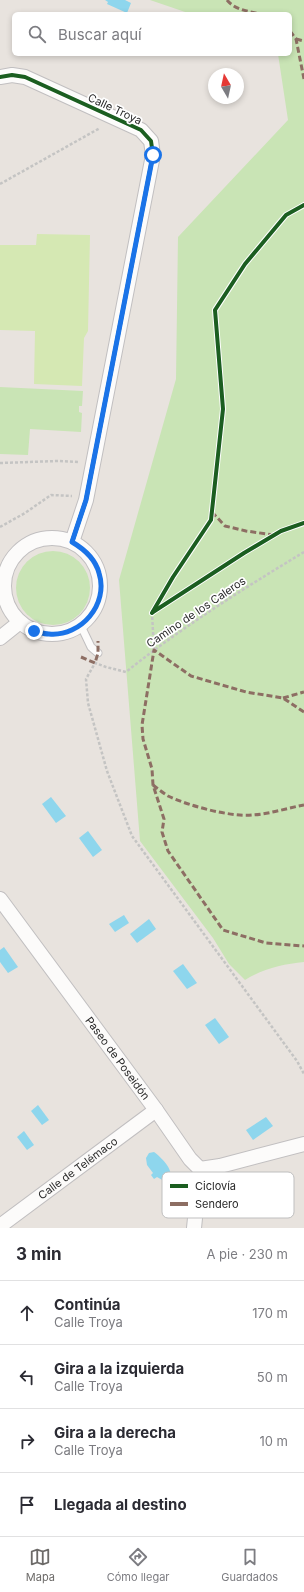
<!DOCTYPE html>
<html lang="es">
<meta charset="utf-8">
<style>
:root{--surface:#fff;--page:#f7f7f7;--text:#2b2b33;--muted:#7c7c81;--line:#e1e1e2;--accent:#6c6a68}
body{margin:0;font-family:Inter,sans-serif;background:var(--page);color:var(--text)}
.compass{position:absolute;left:208px;top:68px;width:36px;height:36px;border-radius:50%;background:var(--surface);box-shadow:0 2px 6px #0003;rotate:351deg}
.stop{position:absolute;width:12px;height:12px;margin:-9px;border:3px solid #1a73e8;border-radius:50%;background:#fff}
.stop.end{background:#1a73e8;border-color:#fff;box-shadow:0 1px 4px #0008}
.list{margin:0;padding:0;list-style:none}
h2{display:flex;justify-content:space-between;align-items:center;height:52px;margin:0;padding:0 16px;font-size:17px}
h2 small{font-size:13px;font-weight:400;color:var(--muted)}
.list li{display:grid;grid-template-columns:26px 1fr auto;gap:12px;align-items:center;box-sizing:border-box;height:64px;padding:0 16px;border-top:1px solid var(--line)}
.list b{display:block;font-size:15px;white-space:nowrap}
.list p{margin:0;font-size:13px;white-space:nowrap;color:var(--muted)}
.list em{font-size:13px;font-style:normal;color:var(--muted)}
.icon{flex:none;width:22px;height:22px;fill:none;stroke:currentColor;stroke-width:2;stroke-linecap:round;stroke-linejoin:round}
.map{position:relative;flex:none;width:304px;height:1228px;overflow:hidden}
.search{position:absolute;background:var(--surface);box-shadow:0 2px 6px #0003;left:12px;right:12px;top:12px;height:44px;display:flex;align-items:center;gap:10px;box-sizing:border-box;padding:0 14px;border-radius:6px;color:var(--muted);font-size:15px}
.sheet{height:308px;background:var(--surface)}
nav{display:flex;justify-content:space-around;align-items:center;box-sizing:border-box;height:56px;border-top:1px solid var(--line);background:var(--surface);font-size:11px;color:var(--muted)}
nav a{display:grid;justify-items:center;gap:2px}
nav .on{color:var(--accent)}
.map>svg:first-child{display:block}
</style>
<div class="map">
<svg width="304" height="1228" viewBox="0 0 304 1228">
<rect width="100%" height="100%" fill="#e8e3de"/>
<g fill="#c9e4b5">
<path d="M150 0H304V962C283 964 262 969 245 980L229 964 213 938 140 841 119 580 176 379 178 237 288 120 278 54H290V14H191Z"/>
<path d="M0 387 83 391 82 406H79V412L82 413 81 432 30 429 28 455 0 454Z"/>
<circle cx="53" cy="588" r="37"/>
</g>
<path fill="#d5e8b3" d="M37 234 90 235 88 331 84 338 82 386 34 384 35 331 0 330V245H36Z"/>
<g fill="#8ed6ed">
<path d="M105 0H125L131 3 127 13 107 4 108 2Z"/>
<path d="M51 797 66 816 56 823 42 804Z"/>
<path d="M88 831 102 850 93 857 79 838Z"/>
<path d="M124 915 129 923 115 932 109 924Z"/>
<path d="M149 919 156 929 137 943 130 934Z"/>
<path d="M4 947 18 967 8 973 0 962V950Z"/>
<path d="M183 964 197 983 187 989 173 971Z"/>
<path d="M215 1018 229 1037 219 1044 205 1025Z"/>
<path d="M38 1105 49 1120 42 1125 31 1111Z"/>
<path d="M266 1117 273 1126 253 1140 246 1130Z"/>
<path d="M24 1131 34 1145 27 1150 17 1137Z"/>
<path d="M154 1152C161 1157 177 1172 168 1181H164L157 1177 154 1179 151 1175 153 1173 147 1165 146 1158 149 1153Z"/>
</g>
<g fill="none" stroke-linecap="round" stroke-linejoin="round">
<defs>
<path id="lane" d="M81 626 91 647 98 653"/>
<g id="street">
<path d="M0 77 12 75 25 77 141 130 151 141 153 155 86 500 72 542"/>
<circle cx="52" cy="586" r="48"/>
<path d="M0 638 20 622"/>
<path id="s1" d="M0 899 156 1110 190 1159 200 1169 194 1228"/>
<path d="M200 1169 220 1166 304 1144"/>
<path id="s2" d="M0 1226 156 1110"/>
</g>
</defs>
<use href="#lane" stroke="#c1bfc0" stroke-width="9"/>
<use href="#street" stroke="#c1bfc0" stroke-width="16"/>
<g stroke="#c4c4c3" stroke-width="2.5" stroke-dasharray="3 2" stroke-linecap="butt">
<path d="M0 184 100 128"/>
<path d="M0 463 58 461 79 462"/>
<path d="M0 527 25 513 51 495 72 496"/>
<path d="M304 552C243 589 182 627 126 672L106 667 95 663 86 679 88 703 107 771 132 836 297 1061 304 1074"/>
<path d="M154 650 152 613 173 577 211 520 223 409 215 310 245 264 286 215 304 205"/>
</g>
<use href="#lane" stroke="#fcfbfa" stroke-width="7"/>
<use href="#street" stroke="#fcfbfa" stroke-width="14"/>
<g stroke="#8d6e63" stroke-width="3" stroke-dasharray="6 3" stroke-linecap="butt">
<path d="M227 0C235 10 248 11 260 14"/>
<path d="M290 31 296 39 304 79"/>
<path d="M296 39 304 41"/>
<path d="M212 512 225 526 246 531 274 535"/>
<path d="M81 657 95 663 98 653V641"/>
<path d="M283 698 304 692"/>
<path d="M304 712 283 698 246 692 191 676 154 650 142 725 143 739 152 769 153 785 164 819 162 832 168 851 223 930 266 943 304 946"/>
<path d="M153 785C158 789 163 793 168 796 189 806 230 817 252 815 270 814 287 808 304 805"/>
</g>
<defs>
<g id="cycleway">
<path d="M0 77 12 75 25 77 141 130 151 141 153 155 86 500 72 542"/>
<path d="M153 612 244 553 281 531 304 523"/>
<path d="M152 613 173 577 211 520 223 409 215 310 245 264 286 215 304 205"/>
</g>
</defs>
<use href="#cycleway" stroke="#fff" stroke-width="6"/>
<use href="#cycleway" stroke="#1b5e20" stroke-width="4"/>
</g>
<g fill="none" stroke-linecap="round" stroke-linejoin="round">
<path stroke="#1a73e8" stroke-width="5" d="M34 631C39 632 44 634 49 634 81 637 109 604 99 573 95 558 84 549 72 542L86 500 153 155"/>
</g>
<g text-anchor="middle" stroke-width="3.5" stroke-linejoin="round" paint-order="stroke">
<g font-size="11" fill="#292929" stroke="#fff">
<text transform="translate(115 109) rotate(25)" y="4">Calle Troya</text>
<text transform="translate(196 612) rotate(-34)" y="4">Camino de los Caleros</text>
<text dy="4" stroke="none"><textPath href="#s1" startOffset="198">Paseo de Poseidón</textPath></text>
<text dy="4" stroke="none"><textPath href="#s2" startOffset="97">Calle de Telémaco</textPath></text>
</g>
</g>
<rect x="162" y="1172" width="132" height="46" rx="6" fill="#fff" stroke="#bfbfbf" stroke-width="1"/>
<rect x="170" y="1184" width="18" height="4" fill="#1b5e20"/>
<rect x="170" y="1202" width="18" height="4" fill="#8d6e63"/>
<g font-size="11" fill="#292929">
<text x="195" y="1190">Ciclovía</text>
<text x="195" y="1208">Sendero</text>
</g>
</svg>
<svg class="compass" viewBox="-18 -18 36 36"><path d="M0-13l5 13h-10z" fill="#e53935"/><path d="M0 13l5-13h-10z" fill="#7c7c81"/></svg>
<div class="stop" style="left:153px;top:155px"></div>
<div class="stop end" style="left:34px;top:631px"></div>
<div class="search"><svg class="icon" aria-label="search" viewBox="0 0 24 24"><circle cx="10" cy="10" r="6"/><path d="M15 15l6 6"/></svg>Buscar aquí</div>
</div>
<section class="sheet">
<h2>3 min<small>A pie · 230 m</small></h2>
<ul class="list">
<li><svg class="icon" aria-label="ahead" viewBox="0 0 24 24"><path d="M12 20V5M6 11l6-6 6 6"/></svg><div><b>Continúa</b><p>Calle Troya</p></div><em>170 m</em></li>
<li><svg class="icon" aria-label="left" viewBox="0 0 24 24"><path d="M17 20v-9H6M10 6l-5 5 5 5"/></svg><div><b>Gira a la izquierda</b><p>Calle Troya</p></div><em>50 m</em></li>
<li><svg class="icon" aria-label="right" viewBox="0 0 24 24"><path d="M7 20v-9h11M14 6l5 5-5 5"/></svg><div><b>Gira a la derecha</b><p>Calle Troya</p></div><em>10 m</em></li>
<li><svg class="icon" aria-label="arrive" viewBox="0 0 24 24"><path d="M6 21V4h12l-3 4 3 4H6"/></svg><div><b>Llegada al destino</b></div></li>
</ul>
</section>
<nav>
<a class="on"><svg class="icon" aria-label="map" viewBox="0 0 24 24"><path d="M3 6l6-2 6 2 6-2v14l-6 2-6-2-6 2zM9 4v14M15 6v14"/></svg>Mapa</a>
<a><svg class="icon" aria-label="directions" viewBox="0 0 24 24"><path d="M12 3l9 9-9 9-9-9zM9 14v-3h6M13 9l2 2-2 2"/></svg>Cómo llegar</a>
<a><svg class="icon" aria-label="saved" viewBox="0 0 24 24"><path d="M7 4h10v16l-5-4-5 4z"/></svg>Guardados</a>
</nav>
